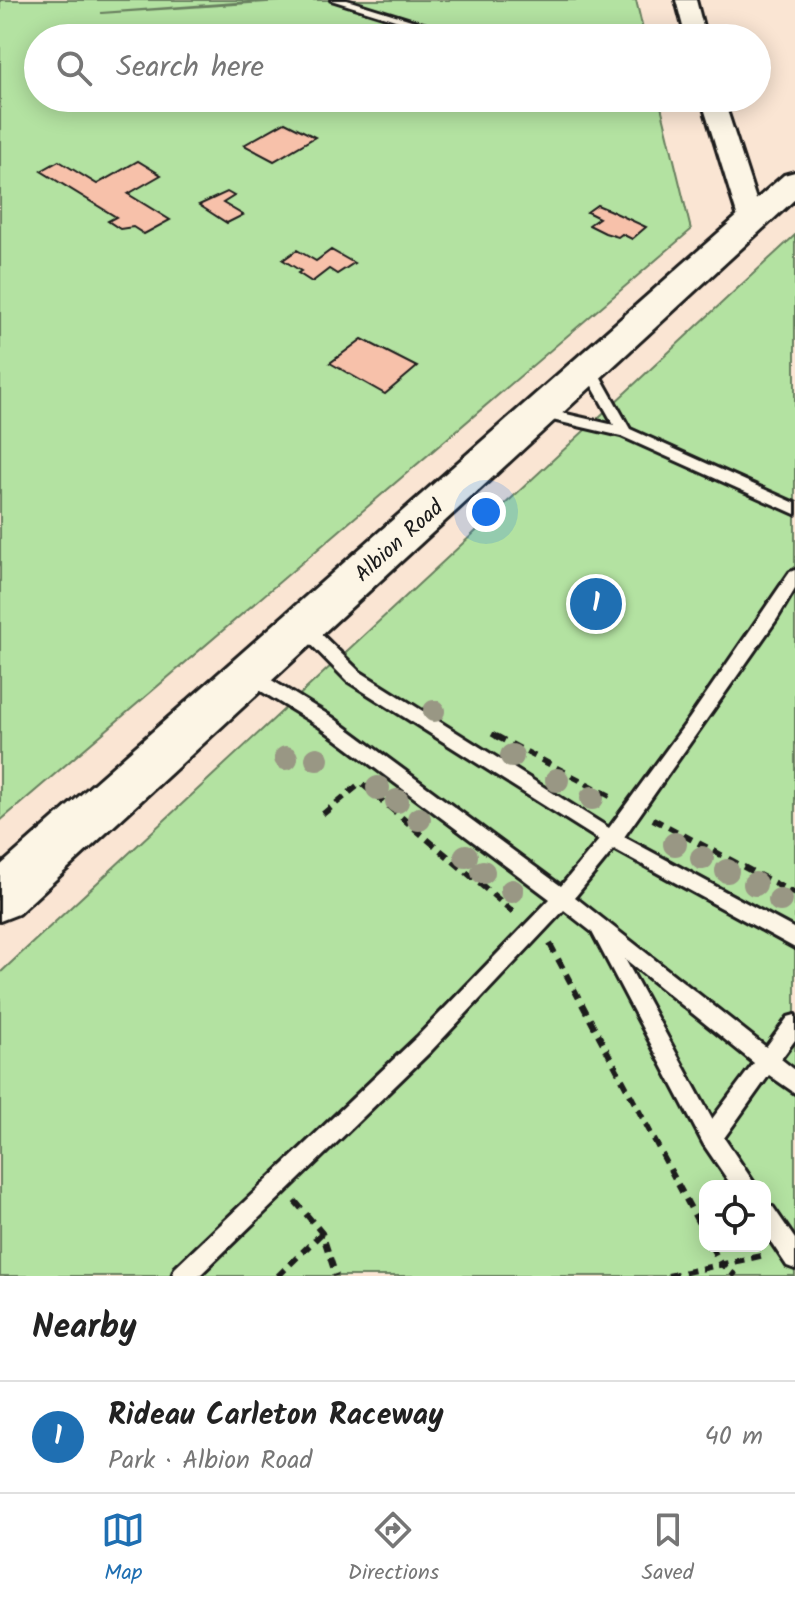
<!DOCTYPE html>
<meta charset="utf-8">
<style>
:root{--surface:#fff;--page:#f6f6f6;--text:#222;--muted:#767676;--line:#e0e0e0;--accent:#1f6fb2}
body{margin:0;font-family:Kalam,sans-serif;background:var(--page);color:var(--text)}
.controls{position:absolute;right:24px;bottom:24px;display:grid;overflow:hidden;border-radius:16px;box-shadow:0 4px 20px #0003}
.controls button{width:72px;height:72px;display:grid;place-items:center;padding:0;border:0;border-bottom:2px solid var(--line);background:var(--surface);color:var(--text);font:40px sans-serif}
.you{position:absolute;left:486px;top:512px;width:28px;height:28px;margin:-20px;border:6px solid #fff;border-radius:50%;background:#1a73e8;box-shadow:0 0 0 12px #1a73e833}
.badge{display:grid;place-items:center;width:52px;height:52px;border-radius:50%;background:var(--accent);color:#fff;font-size:26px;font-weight:700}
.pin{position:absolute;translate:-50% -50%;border:4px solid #fff;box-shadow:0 2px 8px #0006}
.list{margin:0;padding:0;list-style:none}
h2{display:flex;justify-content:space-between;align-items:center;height:104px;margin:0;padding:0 32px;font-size:34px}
h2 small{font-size:26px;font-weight:400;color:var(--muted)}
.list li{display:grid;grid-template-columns:52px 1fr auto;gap:24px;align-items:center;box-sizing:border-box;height:112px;padding:0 32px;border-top:2px solid var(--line)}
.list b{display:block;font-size:30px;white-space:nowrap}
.list p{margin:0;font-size:26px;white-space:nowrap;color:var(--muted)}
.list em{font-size:26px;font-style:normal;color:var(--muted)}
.icon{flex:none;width:44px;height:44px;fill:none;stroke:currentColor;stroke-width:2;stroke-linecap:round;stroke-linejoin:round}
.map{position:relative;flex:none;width:795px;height:1276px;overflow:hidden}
.search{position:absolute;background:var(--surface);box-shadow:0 4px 20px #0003;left:24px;right:24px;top:24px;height:88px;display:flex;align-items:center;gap:20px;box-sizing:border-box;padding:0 28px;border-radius:44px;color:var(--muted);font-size:30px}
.sheet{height:216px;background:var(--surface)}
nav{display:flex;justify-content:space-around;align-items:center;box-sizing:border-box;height:112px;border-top:2px solid var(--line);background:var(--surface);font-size:22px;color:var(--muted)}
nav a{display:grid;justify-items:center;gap:4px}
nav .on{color:var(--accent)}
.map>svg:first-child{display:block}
</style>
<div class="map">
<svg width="795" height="1276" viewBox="0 0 795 1276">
<rect width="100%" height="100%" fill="#fae5d3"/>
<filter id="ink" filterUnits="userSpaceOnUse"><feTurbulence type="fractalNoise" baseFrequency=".0125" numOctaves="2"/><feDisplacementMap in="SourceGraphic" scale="16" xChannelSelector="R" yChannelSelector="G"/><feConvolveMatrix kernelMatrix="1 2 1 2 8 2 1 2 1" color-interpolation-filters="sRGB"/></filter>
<g filter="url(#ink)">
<g fill="#b3e2a1" stroke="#687f5e" stroke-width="2" fill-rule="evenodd">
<path d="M0 0H275L101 13 296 0H636L645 38H38V98H659L691 230 0 821Z"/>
<path d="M795 235V1276H0V973ZM705 1186H765V1246H705Z"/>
</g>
<g fill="#f7c1aa" stroke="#1c1c1c" stroke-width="2">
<path d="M285 122 315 137 274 161 244 145Z"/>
<path d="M59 161 97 184 138 161 161 175 128 194 170 220 144 234 133 227 120 229 108 221 116 217 41 171Z"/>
<path d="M227 192 234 196 223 203 243 215 227 223 199 205Z"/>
<path d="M597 205 609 210 646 227 632 239 622 234 618 237 605 233 589 225 599 218 587 212Z"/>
<path d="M297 250 316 261 331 250 354 263 337 274 329 269 312 282 298 273 301 271 283 260Z"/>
<path d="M362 339 417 367 385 394 330 363Z"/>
</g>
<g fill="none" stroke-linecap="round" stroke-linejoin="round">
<defs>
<g id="lane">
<path d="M331 0H347L469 38H453Z"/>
<path d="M589 364 594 365 630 429 795 503V514L621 436 535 416 533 413 540 408 614 425 582 368Z"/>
<path d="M795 570V589L777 619 624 837 795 929V948L614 849 575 897 766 1047 788 1017 795 1015V1040L781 1059 795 1070V1093L769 1075 724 1138 756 1186H732L704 1145 592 932 564 910 431 1051 199 1276H172L175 1268 417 1037 550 899 320 727 243 680 241 675 243 670H255L332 717 561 886 599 840 347 681 297 630 295 626 297 622H309L359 671 609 828 689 719 790 572ZM625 959 754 1063 712 1119Z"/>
<path d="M765 1204 773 1207 795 1239V1269L787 1266 765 1233Z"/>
</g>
<g id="street">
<path d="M676 0H696L706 38H686Z"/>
<path d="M701 98H723L763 221 760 226H742L739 221Z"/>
</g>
<path id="secondary" d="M795 172V199L18 914 0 921V866L784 175Z"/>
</defs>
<use href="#lane" stroke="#1c1c1c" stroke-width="6"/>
<use href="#street" stroke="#1c1c1c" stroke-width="6"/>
<use href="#secondary" stroke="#1c1c1c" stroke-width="6"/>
<path stroke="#1c1c1c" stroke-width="5" stroke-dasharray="7 6" stroke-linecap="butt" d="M492 734 499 738"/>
<g stroke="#1c1c1c" stroke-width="6" stroke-dasharray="10 7" stroke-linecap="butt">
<path d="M496 736 614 798"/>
<path d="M323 814 361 783 518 916"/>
<path d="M653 819 795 894"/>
<path d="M550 944 705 1235"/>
<path d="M295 1201 322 1233 336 1276"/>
<path d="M711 1246 721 1264 736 1276"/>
<path d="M278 1276 322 1233"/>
<path d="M668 1276 765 1255"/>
</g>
<use href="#lane" fill="#fcf5e5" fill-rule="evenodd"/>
<use href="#street" fill="#fcf5e5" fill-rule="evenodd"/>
<use href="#secondary" fill="#fcf5e5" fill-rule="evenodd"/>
</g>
<g fill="#999784">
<circle cx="434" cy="711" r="11"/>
<circle cx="512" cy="756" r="12"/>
<circle cx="286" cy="758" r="12"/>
<circle cx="317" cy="759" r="12"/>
<circle cx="557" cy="780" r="12"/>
<circle cx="378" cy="788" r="12"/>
<circle cx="592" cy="798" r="12"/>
<circle cx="397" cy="801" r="12"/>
<circle cx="419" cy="819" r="12"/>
<circle cx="675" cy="844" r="12"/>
<circle cx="466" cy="856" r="12"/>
<circle cx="702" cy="858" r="12"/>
<circle cx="727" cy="871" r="12"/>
<circle cx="483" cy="872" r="12"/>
<circle cx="755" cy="884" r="12"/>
<circle cx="512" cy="891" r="12"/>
<circle cx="780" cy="900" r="12"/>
</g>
</g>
<g text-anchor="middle" stroke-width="7" stroke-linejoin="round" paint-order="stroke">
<g font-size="22" fill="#1c1c1c" stroke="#fcf5e5">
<text transform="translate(398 540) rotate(-42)" y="8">Albion Road</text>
</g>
</g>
</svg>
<div class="controls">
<button><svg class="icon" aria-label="locate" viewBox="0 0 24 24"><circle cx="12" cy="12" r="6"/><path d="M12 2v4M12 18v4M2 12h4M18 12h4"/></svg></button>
</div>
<div class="you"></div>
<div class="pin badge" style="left:596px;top:604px">1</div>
<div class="search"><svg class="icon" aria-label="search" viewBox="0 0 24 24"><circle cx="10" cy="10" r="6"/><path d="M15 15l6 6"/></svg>Search here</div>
</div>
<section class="sheet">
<h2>Nearby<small></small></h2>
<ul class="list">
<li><span class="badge">1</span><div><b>Rideau Carleton Raceway</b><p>Park · Albion Road</p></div><em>40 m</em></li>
</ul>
</section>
<nav>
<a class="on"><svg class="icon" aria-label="map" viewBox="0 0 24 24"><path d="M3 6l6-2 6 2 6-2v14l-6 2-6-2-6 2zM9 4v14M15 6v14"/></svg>Map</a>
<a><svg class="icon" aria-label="directions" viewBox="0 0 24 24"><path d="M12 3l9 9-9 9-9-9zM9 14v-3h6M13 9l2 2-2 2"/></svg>Directions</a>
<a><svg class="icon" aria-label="saved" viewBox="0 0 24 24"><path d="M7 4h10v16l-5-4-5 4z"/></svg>Saved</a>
</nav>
